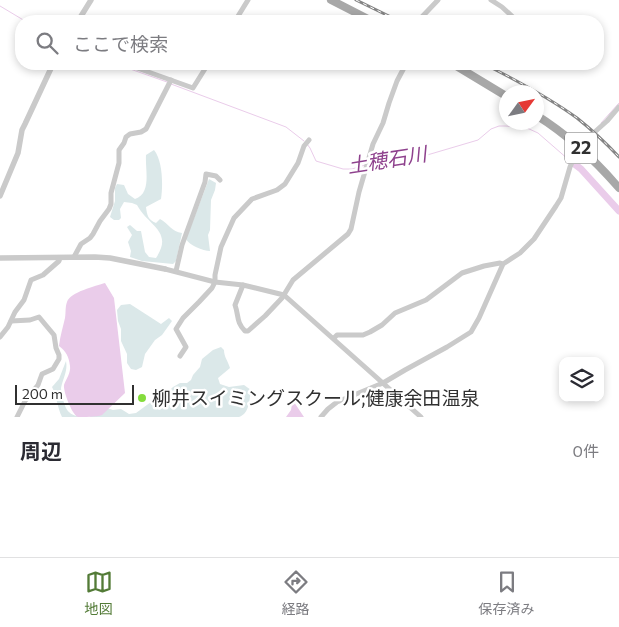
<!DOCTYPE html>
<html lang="ja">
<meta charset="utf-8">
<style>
:root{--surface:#fff;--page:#f7f7f7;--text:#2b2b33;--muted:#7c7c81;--line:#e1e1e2;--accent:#537b37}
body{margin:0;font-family:Commissioner,"Noto Sans JP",sans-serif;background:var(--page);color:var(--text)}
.controls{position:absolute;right:15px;bottom:15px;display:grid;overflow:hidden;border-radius:10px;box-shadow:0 2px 8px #0003}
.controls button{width:45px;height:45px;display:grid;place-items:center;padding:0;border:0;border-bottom:1px solid var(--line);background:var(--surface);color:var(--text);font:25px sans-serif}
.compass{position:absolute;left:499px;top:85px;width:45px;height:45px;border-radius:50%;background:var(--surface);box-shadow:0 2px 8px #0003;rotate:57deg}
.scale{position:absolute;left:15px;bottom:12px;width:119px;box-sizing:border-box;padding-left:5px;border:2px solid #303030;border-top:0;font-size:14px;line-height:18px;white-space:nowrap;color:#303030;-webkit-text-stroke:4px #fff;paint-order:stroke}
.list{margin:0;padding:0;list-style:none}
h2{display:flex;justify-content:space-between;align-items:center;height:65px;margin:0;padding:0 20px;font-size:21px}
h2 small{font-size:16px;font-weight:400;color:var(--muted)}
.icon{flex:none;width:28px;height:28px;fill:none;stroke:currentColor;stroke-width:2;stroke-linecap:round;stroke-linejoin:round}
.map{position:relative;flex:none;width:619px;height:417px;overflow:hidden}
.search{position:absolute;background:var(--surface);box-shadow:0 2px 8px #0003;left:15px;right:15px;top:15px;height:55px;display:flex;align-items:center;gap:12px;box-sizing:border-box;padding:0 18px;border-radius:20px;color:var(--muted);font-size:19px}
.sheet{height:140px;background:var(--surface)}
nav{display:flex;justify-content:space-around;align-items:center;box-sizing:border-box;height:70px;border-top:1px solid var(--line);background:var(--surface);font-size:14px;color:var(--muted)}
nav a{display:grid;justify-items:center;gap:2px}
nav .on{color:var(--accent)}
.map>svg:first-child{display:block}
</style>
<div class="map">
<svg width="619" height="417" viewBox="0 0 619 417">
<rect width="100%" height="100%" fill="#fff"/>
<g fill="#dbe8e9">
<path d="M154 150C163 161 163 186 161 199L146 207C147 215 148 220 156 223L160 219C168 223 172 232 182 233L176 261 173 264 142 261 130 257 131 251 128 242 132 235 127 227 130 225 137 231H141L145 252 149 257 156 258C174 231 148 226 137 205L132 203 124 202 120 209 121 218 119 220H114L110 217 115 201V188L117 184 124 185 128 194 135 199C152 193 145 170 146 155Z"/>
<path d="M209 179 216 183 215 190 211 200 210 230 208 235 210 251C203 251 189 245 186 239Z"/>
<path d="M130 304 161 324 169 318 172 321 162 335 155 340 145 354 142 367 136 370 131 369 127 363V354L121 341V329L118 321 117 310 121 305Z"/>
<path d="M221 347 224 350C224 357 228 361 230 368L218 378 220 384 229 387 244 385 251 390C249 400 250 413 239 417H89L104 407 113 410 121 409 129 414 136 413 151 402 157 403 173 387 180 383H187L191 380 193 375 200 367 202 359 213 350Z"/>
<path d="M66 361C68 371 63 378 61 388 61 390 62 393 62 395 65 408 67 415 81 417H62C57 407 57 396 52 387L59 379Z"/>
</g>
<g fill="#eaccea">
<path d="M105 283 114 298 125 393 102 415C97 417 83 417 78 417 72 415 63 391 64 385 66 379 71 373 70 366 69 357 66 351 59 346 60 336 63 327 65 318 66 313 65 307 67 302 70 292 96 286 105 283Z"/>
<path d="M294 402 304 417H286L291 410 292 404Z"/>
</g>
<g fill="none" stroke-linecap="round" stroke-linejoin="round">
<g stroke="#eaccea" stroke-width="1">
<path d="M0 6 25 21"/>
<path d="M116 64 167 82"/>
<path d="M171 84 286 127 304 141"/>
<path d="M601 123 619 103"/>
<path d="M579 141 587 136"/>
<path d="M307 144 310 148 316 161 343 169H352L365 165"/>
<path d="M369 165 398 162 417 158 478 140 491 129 499 126H506L527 128 538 133 569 160 574 151"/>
</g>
<path stroke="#eaccea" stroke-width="7" d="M569 160 581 169 619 211"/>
<g stroke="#cacaca" stroke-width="5">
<path d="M491 0 502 7 514 18"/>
<path d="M235 21 248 0"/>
<path d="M418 21 438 0"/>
<path d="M126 64 193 88 208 64"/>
<path d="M74 257 81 244 90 238 93 234 100 221 109 209 111 204V193L119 163V150L124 143 126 137 130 134 141 132 146 129 171 80"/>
<path d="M165 269 215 282 243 285 284 295 421 417"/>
<path d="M176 271 182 245 205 182 206 174 216 176 220 180"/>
<path d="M243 285 235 305C239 316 236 322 245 331H248L265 316 282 298 293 280 348 234 351 229 359 192 373 144 383 123 389 103 397 81 406 64"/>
<path d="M11 321 30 320 39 317 54 335 56 348 59 355V359L53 369 42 374 38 385 25 401 17 417"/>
<path d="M0 337 8 327 15 312 24 300 31 280 43 275 59 261 60 258"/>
<path d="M334 338 337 335H363L370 332 382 325 395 313 426 300 462 273 484 266 500 263 503 264"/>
<path d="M180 356 186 347 176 329 183 318 199 302 212 288 215 282V275L221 247 234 218 252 199 277 190 285 184 298 163 304 146 309 140"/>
<path d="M321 417 328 409 337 402 383 383 405 370 447 347 471 332 479 318 503 264 520 253 534 239 556 206 561 198 570 167 579 146 607 121 619 107"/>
</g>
<g stroke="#cacaca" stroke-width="5.5">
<path d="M78 21 91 0"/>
<path d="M0 196 18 153 22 130 25 124 53 64"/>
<path d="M0 258 95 257 110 258 165 269"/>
</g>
<g stroke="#a8a8a8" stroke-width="8">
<path d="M331 0 372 21"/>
<path d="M453 64 506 96"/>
<path d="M536 115C568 135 595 160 619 188"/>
</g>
<defs>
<g id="rail">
<path d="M356 0 399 21"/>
<path d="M484 64C516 80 548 97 577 118 592 130 606 143 619 157"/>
</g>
</defs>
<use href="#rail" stroke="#858585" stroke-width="3"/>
<use href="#rail" stroke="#fff" stroke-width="1" stroke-dasharray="4" stroke-linecap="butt"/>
</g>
<circle fill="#84dc3c" stroke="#fff" stroke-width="2" cx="142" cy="398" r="5"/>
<g text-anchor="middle" stroke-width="5" stroke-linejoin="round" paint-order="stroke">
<rect fill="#fff" stroke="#6e6e6e" stroke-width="1" x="565" y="132.5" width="32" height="31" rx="4"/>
<g font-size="18" font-weight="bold" fill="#303030">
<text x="581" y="154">22</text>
</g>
<g font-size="19" fill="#303030" stroke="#fff" text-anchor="start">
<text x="152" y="405">柳井スイミングスクール;健康余田温泉</text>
</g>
<g font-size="20" font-style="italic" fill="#8e418d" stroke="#fff">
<text transform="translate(387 160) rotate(-9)" y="7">土穂石川</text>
</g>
</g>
</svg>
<div class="controls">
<button><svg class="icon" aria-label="layers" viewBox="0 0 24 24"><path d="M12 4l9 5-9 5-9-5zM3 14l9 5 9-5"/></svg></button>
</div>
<svg class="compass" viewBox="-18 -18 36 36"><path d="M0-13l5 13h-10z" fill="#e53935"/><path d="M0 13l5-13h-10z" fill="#7c7c81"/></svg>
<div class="scale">200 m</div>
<div class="search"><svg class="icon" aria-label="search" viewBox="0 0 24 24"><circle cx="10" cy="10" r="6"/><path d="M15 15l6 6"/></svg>ここで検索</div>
</div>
<section class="sheet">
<h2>周辺<small>0件</small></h2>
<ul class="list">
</ul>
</section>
<nav>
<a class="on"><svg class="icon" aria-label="map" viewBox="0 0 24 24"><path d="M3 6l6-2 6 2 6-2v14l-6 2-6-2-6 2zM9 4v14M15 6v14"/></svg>地図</a>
<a><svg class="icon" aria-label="directions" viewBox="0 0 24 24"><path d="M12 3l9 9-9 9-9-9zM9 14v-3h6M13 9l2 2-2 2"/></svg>経路</a>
<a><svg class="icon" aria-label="saved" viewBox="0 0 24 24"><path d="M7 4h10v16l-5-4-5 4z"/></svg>保存済み</a>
</nav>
